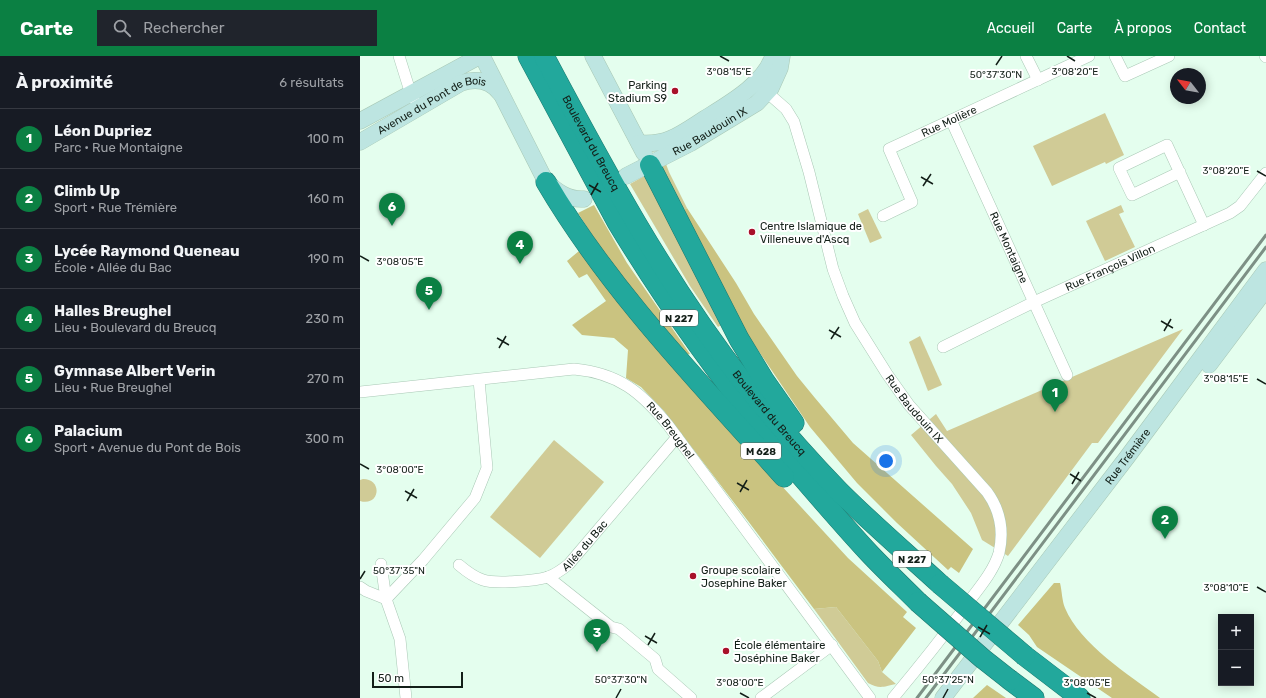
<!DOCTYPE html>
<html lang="fr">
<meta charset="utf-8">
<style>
:root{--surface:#171b24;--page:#20242c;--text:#f1f3f6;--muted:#9ea1a6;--line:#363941;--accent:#0b8043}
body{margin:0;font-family:Rubik,sans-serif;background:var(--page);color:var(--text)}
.controls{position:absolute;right:12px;bottom:12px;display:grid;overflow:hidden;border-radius:0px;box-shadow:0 2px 10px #0003}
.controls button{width:36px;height:36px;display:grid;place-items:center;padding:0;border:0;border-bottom:1px solid var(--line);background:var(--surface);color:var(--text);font:20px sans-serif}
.compass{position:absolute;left:810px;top:12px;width:36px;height:36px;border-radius:50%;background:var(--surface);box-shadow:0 2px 10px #0003;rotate:301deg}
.scale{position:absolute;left:12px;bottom:10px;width:91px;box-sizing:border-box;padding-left:4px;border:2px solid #131f18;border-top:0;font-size:11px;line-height:14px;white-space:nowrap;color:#131f18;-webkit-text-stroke:3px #fff;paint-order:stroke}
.you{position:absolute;left:526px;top:405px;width:14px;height:14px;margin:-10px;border:3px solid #fff;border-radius:50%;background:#1a73e8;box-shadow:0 0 0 6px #1a73e833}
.badge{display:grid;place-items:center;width:26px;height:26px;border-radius:50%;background:var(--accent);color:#fff;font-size:13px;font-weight:700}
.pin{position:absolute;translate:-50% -33px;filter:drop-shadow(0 1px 2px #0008)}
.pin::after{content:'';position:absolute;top:21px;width:14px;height:12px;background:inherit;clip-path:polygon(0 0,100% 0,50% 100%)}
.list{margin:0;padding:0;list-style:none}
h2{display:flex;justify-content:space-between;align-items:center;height:52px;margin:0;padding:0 16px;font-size:17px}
h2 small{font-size:13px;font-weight:400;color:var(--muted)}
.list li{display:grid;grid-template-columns:26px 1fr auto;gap:12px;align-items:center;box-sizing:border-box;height:60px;padding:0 16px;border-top:1px solid var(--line)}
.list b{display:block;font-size:15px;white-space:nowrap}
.list p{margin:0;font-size:13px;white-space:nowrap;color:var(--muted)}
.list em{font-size:13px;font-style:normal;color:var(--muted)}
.icon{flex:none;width:22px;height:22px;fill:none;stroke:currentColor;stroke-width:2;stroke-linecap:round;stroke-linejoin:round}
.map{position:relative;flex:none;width:906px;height:642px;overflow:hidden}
header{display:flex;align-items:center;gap:24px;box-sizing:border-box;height:56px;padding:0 20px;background:var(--accent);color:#fff}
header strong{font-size:19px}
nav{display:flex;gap:22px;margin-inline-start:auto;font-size:14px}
.search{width:280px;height:36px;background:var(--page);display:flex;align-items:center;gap:10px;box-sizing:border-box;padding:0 14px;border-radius:0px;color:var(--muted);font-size:15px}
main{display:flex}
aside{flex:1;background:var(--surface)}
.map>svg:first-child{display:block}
</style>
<header>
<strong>Carte</strong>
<div class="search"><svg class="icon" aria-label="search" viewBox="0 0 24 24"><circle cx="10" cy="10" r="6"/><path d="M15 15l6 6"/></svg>Rechercher</div>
<nav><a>Accueil</a><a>Carte</a><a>À propos</a><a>Contact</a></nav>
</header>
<main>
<aside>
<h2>À proximité<small>6 résultats</small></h2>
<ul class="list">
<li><span class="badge">1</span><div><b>Léon Dupriez</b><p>Parc · Rue Montaigne</p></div><em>100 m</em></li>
<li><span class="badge">2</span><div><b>Climb Up</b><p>Sport · Rue Trémière</p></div><em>160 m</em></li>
<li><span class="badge">3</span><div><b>Lycée Raymond Queneau</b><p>École · Allée du Bac</p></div><em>190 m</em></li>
<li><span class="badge">4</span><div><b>Halles Breughel</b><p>Lieu · Boulevard du Breucq</p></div><em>230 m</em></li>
<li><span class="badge">5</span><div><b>Gymnase Albert Verin</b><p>Lieu · Rue Breughel</p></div><em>270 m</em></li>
<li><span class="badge">6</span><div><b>Palacium</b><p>Sport · Avenue du Pont de Bois</p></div><em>300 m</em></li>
</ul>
</aside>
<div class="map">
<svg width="906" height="642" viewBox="0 0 906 642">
<rect width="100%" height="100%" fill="#e4feee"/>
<g fill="#d0cb96">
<path d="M745 57 764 99 746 108 745 106 692 130 673 90Z"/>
<path d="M306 108 309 116 327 152 321 156 375 260 358 271 330 230 270 128Z"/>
<path d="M761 149 764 156 759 158 775 191 745 205 726 165Z"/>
<path d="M508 153 522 182 510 187 498 158Z"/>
<path d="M823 273 738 387H732L648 500 622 484 611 457 592 428 576 410 551 379 576 358 587 375Z"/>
<path d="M560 280 582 329 568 335 549 286Z"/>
<path d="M194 384 244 426 180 502 130 461Z"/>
<path d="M3 423C23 423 20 451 0 445V424Z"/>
<path d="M476 551 518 605 522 616 536 628C523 631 519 633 508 627L454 553Z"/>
</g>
<g fill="#cac380">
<path d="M234 149 267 207 330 298 326 299 278 241 243 196 218 157Z"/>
<path d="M327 152 376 227 394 258 437 320 455 342 493 387 613 493 599 517 591 511 588 514 537 467 497 427 450 371 375 260 321 156Z"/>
<path d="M219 195 360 363 488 502 547 556 543 561 556 572 522 616 518 605 476 551 454 553 388 465 304 355 281 331 266 322 268 294 254 282 222 279 212 269 246 245 227 218 219 222 207 205Z"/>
<path d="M694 527H700C702 535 702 545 705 552 720 588 769 619 800 642H752L677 591 669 579 658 569Z"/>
<path d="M627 629 646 642H613Z"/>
</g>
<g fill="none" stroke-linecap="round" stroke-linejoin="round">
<defs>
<g id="street">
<path d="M39 0 49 32 54 43"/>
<path d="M666 0 678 24"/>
<path d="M755 0 765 20 809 0"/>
<path d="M905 0 906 1"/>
<path id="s1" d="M402 32 426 53 434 66 449 116 473 213 483 240 495 267 527 318 549 349 627 436C640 454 644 475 639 497 633 517 617 534 605 551 582 582 558 612 533 642"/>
<path id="s2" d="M591 64 707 319"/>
<path d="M820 116 772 139 759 112 807 89 844 169"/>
<path id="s3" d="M523 160 552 146 529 93 729 0"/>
<path id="s4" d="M583 291 674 246 870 157 880 150 906 117"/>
<path id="s5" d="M0 336 214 313C258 317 281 336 308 369L510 642"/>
<path d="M21 508 26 543 40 583 46 642"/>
<path id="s6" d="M99 509C106 515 114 521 123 524 135 528 175 525 188 521 196 518 203 513 209 508L317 381"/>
<path d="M188 521 251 571 259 573 295 603 298 613 331 642"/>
<path d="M0 531 6 535 26 543 63 504 115 442 127 412 119 324"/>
<path d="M401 642 472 589"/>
</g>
<g id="secondary">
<path d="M122 0 186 126C198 136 208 144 224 143"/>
<path d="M233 0 284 97"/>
<path d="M0 65 120 0"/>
<path id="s7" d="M0 86 101 27C116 22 130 24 140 37"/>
<path d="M279 87C290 88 300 87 310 83 322 78 333 70 344 63 368 48 404 28 413 0"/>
<path id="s8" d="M266 120 331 87 397 47 411 32 420 12 422 0"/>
<path d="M849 309 906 233"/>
<path id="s9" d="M583 642 768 400 906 214"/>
</g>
<g id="highway">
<path d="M168 0 257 166C318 267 389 362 467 450 481 466 495 482 509 497 525 514 542 530 558 546"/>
<path id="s10" d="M184 0C244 113 305 226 384 327 414 364 446 401 479 435 511 467 546 497 580 528"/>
<path d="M290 109 379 283 404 324 434 367"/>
<path d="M186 126C250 235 340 327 424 421"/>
<path d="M665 600 720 642"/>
<path d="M650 624 674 642"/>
</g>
</defs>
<use href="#street" stroke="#a9c8b5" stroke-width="12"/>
<use href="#secondary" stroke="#a9c8b5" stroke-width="17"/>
<use href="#highway" stroke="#1d786e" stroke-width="21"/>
<use href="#street" stroke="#fff" stroke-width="11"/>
<use href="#secondary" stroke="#bde5e1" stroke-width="16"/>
<use href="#highway" stroke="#22a89c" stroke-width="20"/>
<g stroke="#7d9085" stroke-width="3">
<path d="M557 642 906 179"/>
<path d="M566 642 906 191"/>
</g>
<defs>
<g id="highway-bridge">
<path d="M580 528 665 600"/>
<path d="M558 546 622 602 650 624"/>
</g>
</defs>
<use href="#highway-bridge" stroke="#1d786e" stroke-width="21" stroke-linecap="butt"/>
<use href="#highway-bridge" stroke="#22a89c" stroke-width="20"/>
</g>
<path fill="none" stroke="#131f18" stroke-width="1.5" d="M360 0 369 5M707 0 715 5M636 9 642 0M897 115 906 120M561 121 573 128M229 129 241 136M563 130 571 118M231 139 238 127M0 200 9 205M801 265 813 272M469 274 481 281M804 275 811 263M137 282 149 289M471 283 479 271M139 292 146 280M897 323 906 328M0 408 9 413M710 418 721 425M377 427 389 434M712 428 719 416M45 435 57 442M380 436 387 424M47 445 54 433M0 523 5 515M897 531 906 536M618 571 630 578M285 580 297 587M620 581 627 569M288 589 295 577M380 637 389 642M727 637 736 642M256 642 261 633M583 642 588 633"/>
<g fill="#a81029" stroke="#fff" stroke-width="1.5">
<circle cx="315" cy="35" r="4"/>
<circle cx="392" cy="176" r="4"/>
<circle cx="333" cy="520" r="4"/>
<circle cx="366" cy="595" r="4"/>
</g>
<g text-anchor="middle" stroke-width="4" stroke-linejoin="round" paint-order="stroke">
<g fill="#fff" stroke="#5a625d" stroke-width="1">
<rect x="300" y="254" width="38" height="16" rx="3"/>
<rect x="381" y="387" width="40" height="16" rx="3"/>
<rect x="533" y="495" width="38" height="16" rx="3"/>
</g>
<g font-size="10" font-weight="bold" fill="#131f18">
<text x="319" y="266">N 227</text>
<text x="401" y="399">M 628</text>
<text x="552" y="507">N 227</text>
</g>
<g font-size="11" fill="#131f18" stroke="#fff" text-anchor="start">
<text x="307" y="33" text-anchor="end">Parking<tspan x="307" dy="13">Stadium S9</tspan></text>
<text x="400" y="174">Centre Islamique de<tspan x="400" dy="13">Villeneuve d'Ascq</tspan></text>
<text x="341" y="518">Groupe scolaire<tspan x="341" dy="13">Josephine Baker</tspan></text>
<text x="374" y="593">École élémentaire<tspan x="374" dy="13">Joséphine Baker</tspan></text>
</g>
<g font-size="11" fill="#131f18" stroke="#fff">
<text dy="4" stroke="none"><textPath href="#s7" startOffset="82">Avenue du Pont de Bois</textPath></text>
<text dy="4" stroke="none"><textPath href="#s3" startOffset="156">Rue Molière</textPath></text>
<text dy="4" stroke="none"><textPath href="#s8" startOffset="95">Rue Baudouin IX</textPath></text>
<text dy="4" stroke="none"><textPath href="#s10" startOffset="99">Boulevard du Breucq</textPath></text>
<text dy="4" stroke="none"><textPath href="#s2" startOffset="140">Rue Montaigne</textPath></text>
<text dy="4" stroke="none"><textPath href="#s4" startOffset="185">Rue François Villon</textPath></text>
<text dy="4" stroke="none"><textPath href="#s1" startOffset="362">Rue Baudouin IX</textPath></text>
<text dy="4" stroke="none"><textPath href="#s10" startOffset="423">Boulevard du Breucq</textPath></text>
<text dy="4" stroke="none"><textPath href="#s5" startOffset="334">Rue Breughel</textPath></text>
<text dy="4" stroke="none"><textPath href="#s9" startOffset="304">Rue Trémière</textPath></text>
<text dy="4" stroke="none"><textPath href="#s6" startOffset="143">Allée du Bac</textPath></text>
</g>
</g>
<g font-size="10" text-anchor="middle" fill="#131f18" stroke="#fff" stroke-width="4" stroke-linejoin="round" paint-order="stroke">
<text x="369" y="19">3°08'15"E</text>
<text x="715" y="19">3°08'20"E</text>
<text x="636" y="22">50°37'30"N</text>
<text x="866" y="118">3°08'20"E</text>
<text x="40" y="209">3°08'05"E</text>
<text x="866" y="326">3°08'15"E</text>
<text x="40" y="417">3°08'00"E</text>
<text x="39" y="518">50°37'35"N</text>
<text x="866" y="535">3°08'10"E</text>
<text x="261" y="627">50°37'30"N</text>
<text x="588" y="627">50°37'25"N</text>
<text x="380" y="630">3°08'00"E</text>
<text x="727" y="630">3°08'05"E</text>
</g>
</svg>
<div class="controls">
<button>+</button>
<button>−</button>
</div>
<svg class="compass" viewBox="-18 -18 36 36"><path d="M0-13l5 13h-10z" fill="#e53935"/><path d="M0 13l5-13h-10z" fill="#9ea1a6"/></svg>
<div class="scale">50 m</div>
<div class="you"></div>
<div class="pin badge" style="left:695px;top:356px">1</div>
<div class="pin badge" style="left:805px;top:483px">2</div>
<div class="pin badge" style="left:237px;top:596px">3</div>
<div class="pin badge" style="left:160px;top:208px">4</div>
<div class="pin badge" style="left:69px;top:254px">5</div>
<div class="pin badge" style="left:32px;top:170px">6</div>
</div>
</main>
